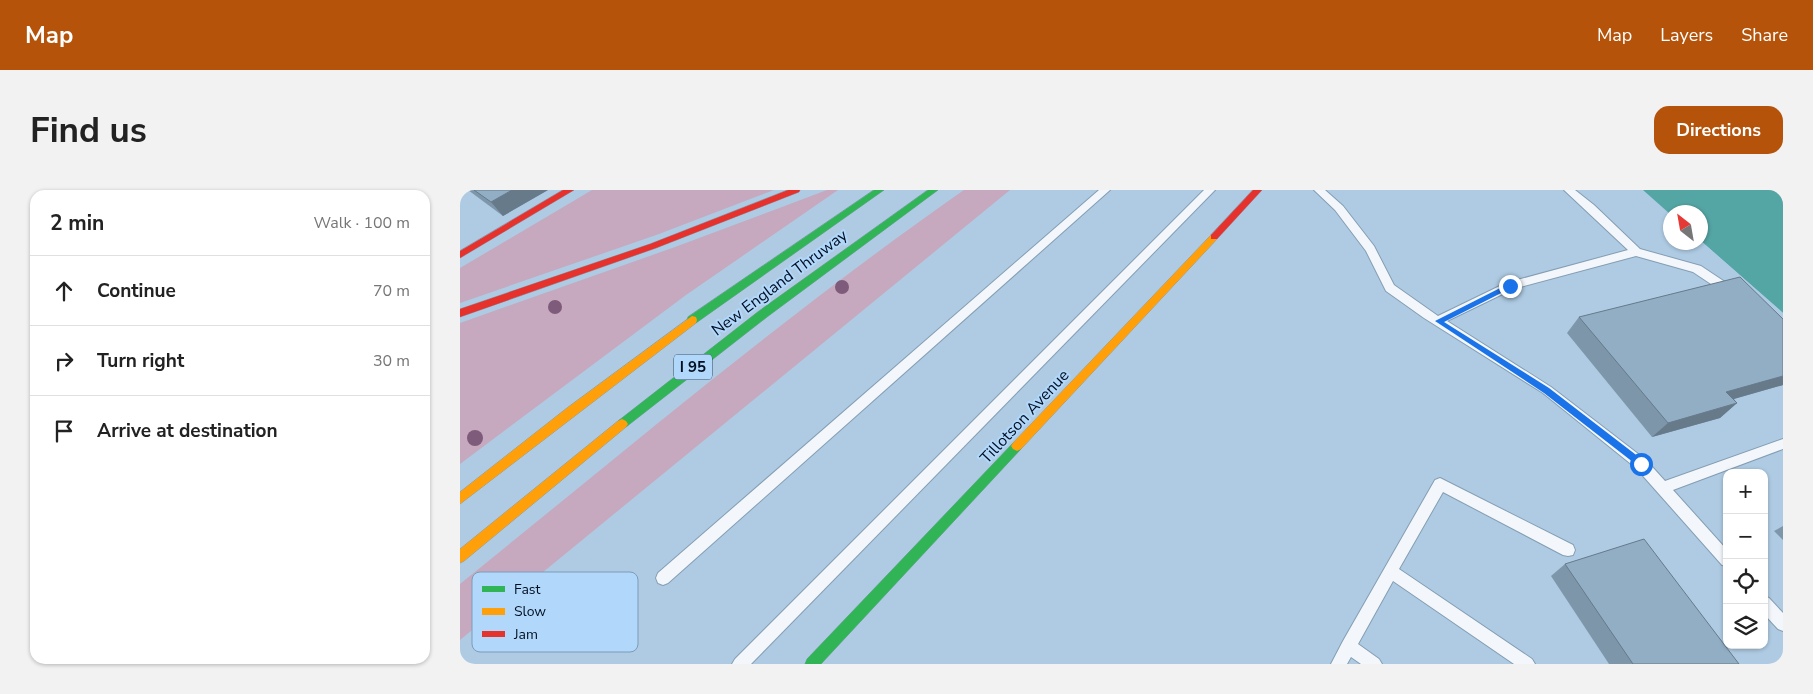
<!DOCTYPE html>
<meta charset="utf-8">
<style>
:root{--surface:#fff;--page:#f2f2f2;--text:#222;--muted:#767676;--line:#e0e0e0;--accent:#b45309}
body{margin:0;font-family:"Nunito Sans",sans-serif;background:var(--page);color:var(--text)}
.controls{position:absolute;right:15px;bottom:15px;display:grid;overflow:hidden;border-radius:10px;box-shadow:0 1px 4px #0004}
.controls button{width:45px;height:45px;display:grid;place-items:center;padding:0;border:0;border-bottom:1px solid var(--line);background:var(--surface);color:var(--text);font:25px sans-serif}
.compass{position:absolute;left:1203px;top:15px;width:45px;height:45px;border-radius:50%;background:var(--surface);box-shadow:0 1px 4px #0004;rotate:329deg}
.stop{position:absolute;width:15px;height:15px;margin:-11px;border:4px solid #1a73e8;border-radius:50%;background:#fff}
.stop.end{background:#1a73e8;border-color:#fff;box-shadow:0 1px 5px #0008}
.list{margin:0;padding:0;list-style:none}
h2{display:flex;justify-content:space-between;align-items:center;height:65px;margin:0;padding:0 20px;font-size:21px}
h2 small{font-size:16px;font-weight:400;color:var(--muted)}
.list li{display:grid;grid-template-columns:32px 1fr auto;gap:15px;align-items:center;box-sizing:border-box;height:70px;padding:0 20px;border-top:1px solid var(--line)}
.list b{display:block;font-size:19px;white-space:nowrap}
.list em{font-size:16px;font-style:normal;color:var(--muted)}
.icon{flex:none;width:28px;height:28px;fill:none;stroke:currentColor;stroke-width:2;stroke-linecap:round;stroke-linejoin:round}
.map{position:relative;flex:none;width:1323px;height:474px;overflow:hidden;border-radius:15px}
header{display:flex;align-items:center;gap:30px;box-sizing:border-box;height:70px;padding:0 25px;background:var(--accent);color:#fff}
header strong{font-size:24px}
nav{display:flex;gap:28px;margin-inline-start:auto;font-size:18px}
.intro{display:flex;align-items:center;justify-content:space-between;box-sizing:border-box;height:120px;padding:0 30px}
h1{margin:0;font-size:35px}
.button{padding:12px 22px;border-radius:15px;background:var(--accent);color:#fff;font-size:18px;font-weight:700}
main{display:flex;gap:30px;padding:0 30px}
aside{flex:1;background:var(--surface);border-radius:15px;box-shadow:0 1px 4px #0004}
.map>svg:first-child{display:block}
</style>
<header>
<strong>Map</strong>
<nav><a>Map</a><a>Layers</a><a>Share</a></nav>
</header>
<div class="intro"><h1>Find us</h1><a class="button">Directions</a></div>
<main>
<aside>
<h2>2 min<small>Walk · 100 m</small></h2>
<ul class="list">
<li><svg class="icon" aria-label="ahead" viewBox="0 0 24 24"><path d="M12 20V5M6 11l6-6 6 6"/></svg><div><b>Continue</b></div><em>70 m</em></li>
<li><svg class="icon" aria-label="right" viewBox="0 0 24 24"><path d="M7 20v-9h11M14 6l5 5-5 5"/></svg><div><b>Turn right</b></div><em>30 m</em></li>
<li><svg class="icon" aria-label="arrive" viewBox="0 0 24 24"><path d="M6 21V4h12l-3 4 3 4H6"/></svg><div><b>Arrive at destination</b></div></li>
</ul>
</aside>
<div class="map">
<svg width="1323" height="474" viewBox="0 0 1323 474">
<rect width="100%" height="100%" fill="#aecbe3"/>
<g fill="#c6a9be">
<path d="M132 0H314L199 44 0 113V78Z"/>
<path d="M367 0H378L226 105 0 274V133L215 57Z"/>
<path d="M504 0H550L0 450V394C166 260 329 122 504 0Z"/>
</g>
<path fill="#54a6a5" d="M1183 0H1323V123L1241 51 1240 22H1210V24Z"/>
<path fill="#aecbe3" d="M1241 51 1323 123V125L1239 52Z"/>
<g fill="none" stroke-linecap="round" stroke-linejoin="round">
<defs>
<g id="lane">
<path d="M639 0H650L208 393 203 395 198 393 196 388 198 383Z"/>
<path d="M744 0H755L291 474H272L275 469Z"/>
<path d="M854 0H865L883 16 914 56 934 95 978 126 1046 93 1168 60 1104 0H1115L1134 15 1180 59 1241 76 1274 98 1275 101 1274 104H1266L1233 82 1176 66 1053 99 987 131 1091 197 1186 270 1205 291 1323 249V259L1213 300 1267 360V376L1262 375 1176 278 1083 203 964 128 926 101 906 61 875 20Z"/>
<path d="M980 288 1113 355 1115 360 1113 365 1108 366 1103 365 983 302 939 379 1072 469 1075 474H1054L933 391 898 454 919 469 922 474H901L891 467 887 474H871L883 451 975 290Z"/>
<path d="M1304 406 1309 408 1323 423V441L1318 439 1304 424Z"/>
</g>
<g id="fast">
<path d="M414 0H424L236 133H228L227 130 228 127Z"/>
<path d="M468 0H478L307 127 166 237H158L156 234 158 231 299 121Z"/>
<path d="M557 251 561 253 563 256 561 259 361 474H345L347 469 553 253Z"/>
</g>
<g id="slow">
<path d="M754 44 757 45V49L561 259 557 261 553 259 551 256 553 253 751 45Z"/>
<path d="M232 126 236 127 237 130 236 133 0 314V302L107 218Z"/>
<path d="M162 229 166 231 168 234 166 237 4 371 0 373V359L158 231Z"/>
</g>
<g id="jam">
<path d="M103 0H114L0 68V61Z"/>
<path d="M328 0H340L339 2 196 58 0 127V119L190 54Z"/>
<path d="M793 0H802L757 49H751V45Z"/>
</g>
</defs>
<use href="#lane" stroke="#849eb3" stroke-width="2"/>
<use href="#fast" stroke="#849eb3" stroke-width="1"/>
<use href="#slow" stroke="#849eb3" stroke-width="1"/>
<use href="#jam" stroke="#849eb3" stroke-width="1"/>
<use href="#lane" fill="#f3f7fb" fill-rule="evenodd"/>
<use href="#fast" fill="#30b455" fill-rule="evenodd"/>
<use href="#slow" fill="#ff9f0a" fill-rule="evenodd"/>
<use href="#jam" fill="#e5322d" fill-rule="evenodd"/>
</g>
<g fill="#7e5b7a">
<circle cx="382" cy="97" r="7"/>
<circle cx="95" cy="117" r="7"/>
<circle cx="15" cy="248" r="8"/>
</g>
<g fill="#7e96a9">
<path d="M8 0H88L43 26Z"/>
<path d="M1119 127 1323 195 1274 209 1277 213 1260 228 1192 247 1107 143Z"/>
<path d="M1323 336V350L1314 341Z"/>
<path d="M1105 374 1279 474H1149L1091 386Z"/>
</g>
<g fill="#667a8a">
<path d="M52 0H88L43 26 31 12Z"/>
<path d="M1323 186V195L1249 216 1266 202Z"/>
<path d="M1277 213 1260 228 1192 247 1208 233Z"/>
</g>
<g fill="#92aec5" stroke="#667a8a">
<path d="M14 0H52L31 12Z"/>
<path d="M1280 87 1323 129V186L1266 202 1277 213 1208 233 1119 127Z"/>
<path d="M1184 349 1279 474H1173L1105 374Z"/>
</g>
<path fill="#1a73e8" d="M1050 93 1054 96 1053 97 984 132 1089 198 1184 271V276H1178L1084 203 975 131Z"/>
<g text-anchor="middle" stroke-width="4" stroke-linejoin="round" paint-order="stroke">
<rect fill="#b1d8fa" stroke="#354b62" stroke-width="1" x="214" y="164.5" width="38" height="25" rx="4"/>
<g font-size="15" font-weight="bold" fill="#000e21">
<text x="233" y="182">I 95</text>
</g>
<g font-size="16" fill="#000e21" stroke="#b1d8fa">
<text transform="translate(319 92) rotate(-37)" y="6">New England Thruway</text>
<text transform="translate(564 226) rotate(-47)" y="6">Tillotson Avenue</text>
</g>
</g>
<rect x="12" y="382" width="166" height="80" rx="8" fill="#b1d8fa" stroke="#7c9bb9" stroke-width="1"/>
<rect x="22" y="396" width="23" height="6" fill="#30b455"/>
<rect x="22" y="418" width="23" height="7" fill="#ff9f0a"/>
<rect x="22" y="441" width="23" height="6" fill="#e5322d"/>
<g font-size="14" fill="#000e21">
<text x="54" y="404">Fast</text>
<text x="54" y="426">Slow</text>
<text x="54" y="449">Jam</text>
</g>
</svg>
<div class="controls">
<button>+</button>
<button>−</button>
<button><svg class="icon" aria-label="locate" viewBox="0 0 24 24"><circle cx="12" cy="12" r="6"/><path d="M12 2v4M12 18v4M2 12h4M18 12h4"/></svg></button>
<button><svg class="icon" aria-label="layers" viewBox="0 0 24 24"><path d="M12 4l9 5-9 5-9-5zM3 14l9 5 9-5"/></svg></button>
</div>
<svg class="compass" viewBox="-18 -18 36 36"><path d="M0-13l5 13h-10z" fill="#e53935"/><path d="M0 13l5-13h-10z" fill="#767676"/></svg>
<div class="stop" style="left:1181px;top:274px"></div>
<div class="stop end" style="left:1050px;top:96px"></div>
</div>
</main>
